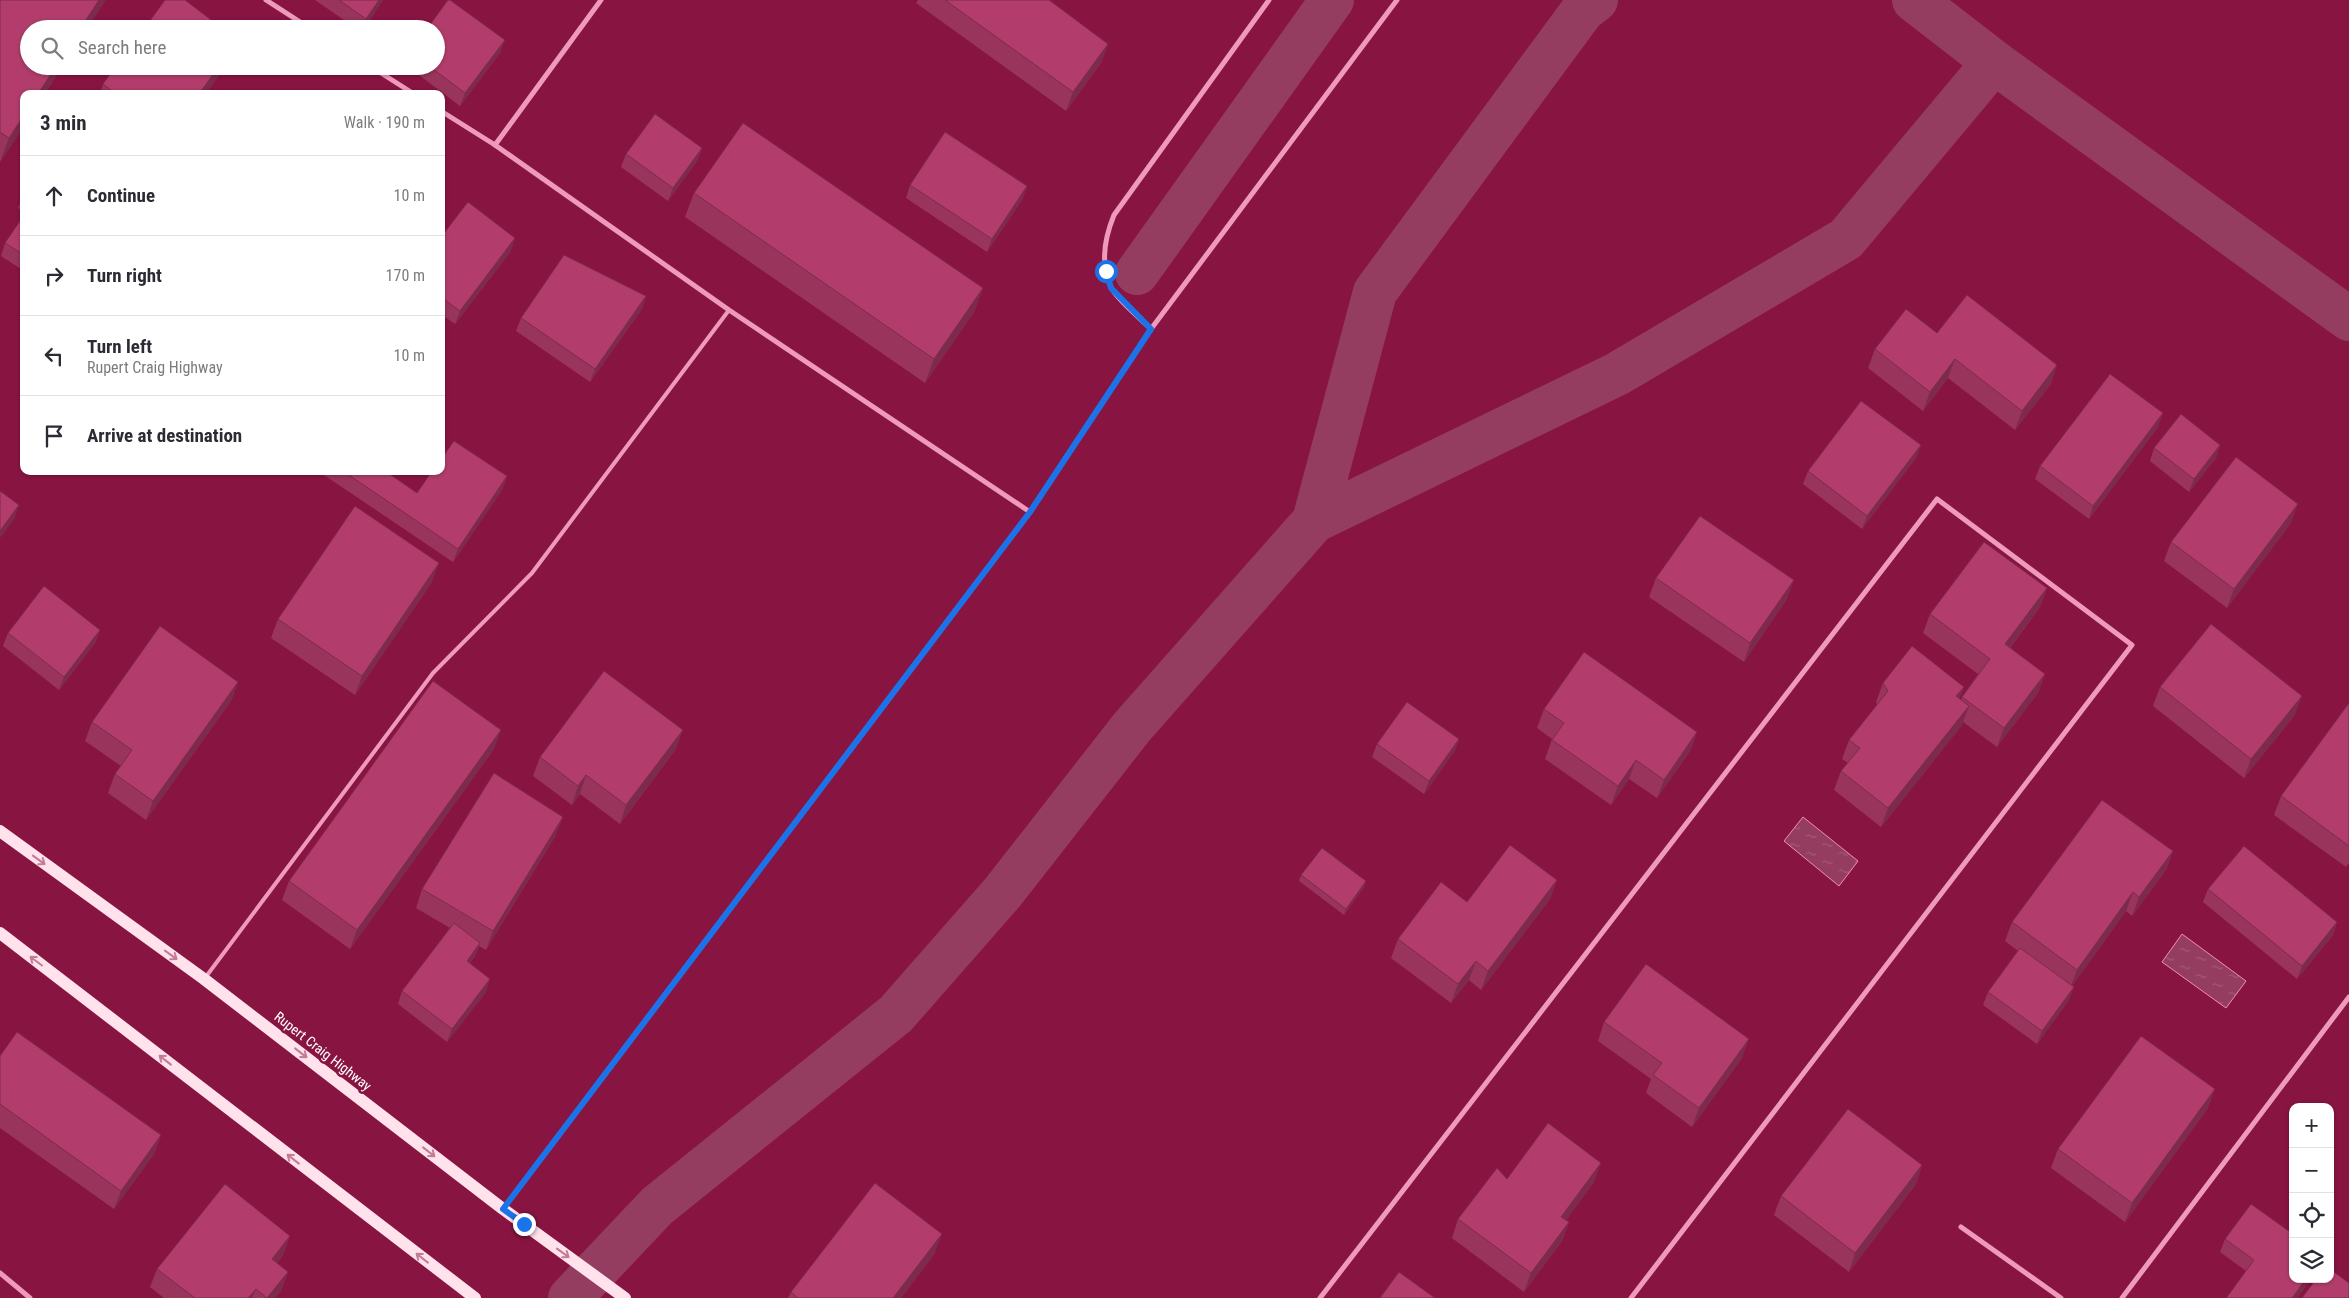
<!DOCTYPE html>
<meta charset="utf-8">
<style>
:root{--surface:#fff;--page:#f7f7f7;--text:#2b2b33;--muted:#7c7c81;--line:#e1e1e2}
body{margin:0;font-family:"Roboto Condensed",sans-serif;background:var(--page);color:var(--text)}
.controls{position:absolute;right:15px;bottom:15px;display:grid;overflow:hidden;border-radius:10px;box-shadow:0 1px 4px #0004}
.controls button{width:45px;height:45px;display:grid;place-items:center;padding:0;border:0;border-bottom:1px solid var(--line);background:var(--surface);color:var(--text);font:25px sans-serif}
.stop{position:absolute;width:15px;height:15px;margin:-11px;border:4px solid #1a73e8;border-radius:50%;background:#fff}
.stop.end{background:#1a73e8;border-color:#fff;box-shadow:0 1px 5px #0008}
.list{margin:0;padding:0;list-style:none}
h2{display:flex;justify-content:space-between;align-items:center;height:65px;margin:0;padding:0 20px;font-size:21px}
h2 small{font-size:16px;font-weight:400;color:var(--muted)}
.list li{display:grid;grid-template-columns:32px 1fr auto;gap:15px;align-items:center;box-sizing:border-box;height:80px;padding:0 20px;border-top:1px solid var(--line)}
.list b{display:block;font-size:19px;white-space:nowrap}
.list p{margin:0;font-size:16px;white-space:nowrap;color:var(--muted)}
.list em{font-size:16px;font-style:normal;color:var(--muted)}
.icon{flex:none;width:28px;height:28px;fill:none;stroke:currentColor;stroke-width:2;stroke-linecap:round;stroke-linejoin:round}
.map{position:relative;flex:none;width:2349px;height:1298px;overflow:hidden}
.search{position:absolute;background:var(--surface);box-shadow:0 1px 4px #0004;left:20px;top:20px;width:425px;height:55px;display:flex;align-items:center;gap:12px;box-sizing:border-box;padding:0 18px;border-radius:28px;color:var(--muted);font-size:19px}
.panel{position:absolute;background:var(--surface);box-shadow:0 1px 4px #0004;left:20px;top:90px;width:425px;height:385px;border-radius:10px}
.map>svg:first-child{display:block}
</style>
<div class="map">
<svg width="2349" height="1298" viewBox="0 0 2349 1298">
<defs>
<pattern id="water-ripples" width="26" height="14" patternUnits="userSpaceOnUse" patternTransform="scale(1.25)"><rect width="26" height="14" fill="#943d60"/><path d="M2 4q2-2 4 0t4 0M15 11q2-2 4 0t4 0" fill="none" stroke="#a45a78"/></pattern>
</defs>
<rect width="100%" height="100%" fill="#881442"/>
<g fill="url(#water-ripples)" stroke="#f28cb8">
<path d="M1803 817 1858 861 1839 886 1784 841Z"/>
<path d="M2182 934 2246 981 2226 1008 2162 962Z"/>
</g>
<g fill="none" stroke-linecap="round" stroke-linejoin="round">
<g stroke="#943d60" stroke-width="44">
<path d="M1914 0 1994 62 2349 319"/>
<path d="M1137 273 1332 0"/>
<path d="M1314 521 1375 292 1583 10 1596 0"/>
<path d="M570 1298 657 1206 896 1014 1003 892 1132 727 1314 521 1617 374 1846 239 1994 62"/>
</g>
<path stroke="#ef9abd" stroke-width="4" d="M205 978 433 673 532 573 729 310"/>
<g stroke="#ef9abd" stroke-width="5">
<path d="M266 0 311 29"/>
<path d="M370 66 414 94"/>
<path d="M441 111 495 145 729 310 1030 512"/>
<path d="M495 145 601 0"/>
<path d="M1151 329C1142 320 1115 298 1111 287 1100 264 1105 237 1114 215L1269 0"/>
<path d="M503 1209 1030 512 1151 329 1397 0"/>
<path d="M1961 1227 2061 1298"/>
<path d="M0 1273 30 1298"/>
<path d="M1320 1298 1937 499 2132 645 1631 1298"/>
<path d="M2122 1298 2349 997"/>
</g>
<g stroke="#ffe2ec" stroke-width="12">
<path d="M0 831 204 979 503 1209 625 1298"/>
<path d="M0 933 475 1298"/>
</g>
</g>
<g fill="#99345d">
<path d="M0 0 29 66H62L45 94H24V126L0 162Z"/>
<path d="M315 0H383L364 29H357Z"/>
<path d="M918 0H1049L1108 44 1101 63 1066 111 916 3Z"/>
<path d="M436 29 500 53 460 106 419 75 422 66H436Z"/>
<path d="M103 84 206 94H100Z"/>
<path d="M702 148 697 161 668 201 621 167 626 154Z"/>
<path d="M910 185 1027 186 1022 200 987 252 906 198Z"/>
<path d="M24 193V213L18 208Z"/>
<path d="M694 193 983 288 974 312 925 383 685 217Z"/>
<path d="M24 215V271L1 256 5 243Z"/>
<path d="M441 237 511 251 455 324 441 314Z"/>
<path d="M646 296 642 309 590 382 516 331 521 318Z"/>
<path d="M1937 333 2051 384 2015 430 1948 378 1923 411 1868 368 1875 349Z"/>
<path d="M2158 427 2089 519 2035 479 2040 466Z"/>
<path d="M1921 445 1916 458 1862 529 1803 484 1808 471Z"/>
<path d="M2220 445 2216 458 2189 492 2150 461 2154 448Z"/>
<path d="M326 471H385L417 493 507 476 502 490 453 562 324 475Z"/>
<path d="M2291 523 2227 608 2164 561 2171 542Z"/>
<path d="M1656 578 1787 599 1744 662 1649 597Z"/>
<path d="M432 582 355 695 271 638 278 619Z"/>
<path d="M2047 588 2040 607 2010 648 2045 674 2038 693 1997 747 1963 722 1962 725 1881 827 1834 790 1841 771 1848 763 1842 759 1849 740 1877 705 1876 702 1883 683 1964 687 1959 699 1961 700 1962 697 1978 674 1923 633 1930 614Z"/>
<path d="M100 630 95 643 59 690 3 646 8 633Z"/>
<path d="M238 682 231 701 146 820 108 793 115 774 121 766 85 741 92 722Z"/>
<path d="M2160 687 2295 715 2244 778 2153 706Z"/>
<path d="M2349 703V863L2346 867 2274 815 2281 796Z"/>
<path d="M1544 709 1697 732 1690 751 1657 798 1629 779 1611 805 1545 759 1552 739 1537 728Z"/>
<path d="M1459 739 1454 752 1424 794 1372 757 1377 744Z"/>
<path d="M494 749 350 949 282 900 289 881Z"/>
<path d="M676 749 620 824 580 794 572 805 533 776 540 757Z"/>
<path d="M556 835 486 950 479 946 475 956 470 963 486 992 447 1042 398 1004 402 991 450 928 416 908 422 889Z"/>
<path d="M2173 851 2166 870 2132 916 2126 911 2072 986 2069 1000 2037 1044 1983 1005 1988 992 2018 951 2005 941 2012 922Z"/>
<path d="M1301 875 1364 887 1344 915 1299 881Z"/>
<path d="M1557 880 1550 899 1481 990 1469 980 1451 1003 1391 958 1398 939 1467 902Z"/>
<path d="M2208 889 2337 922 2333 935 2297 979 2203 902Z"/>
<path d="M1604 1022 1742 1058 1692 1127 1646 1093 1651 1079 1598 1041Z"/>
<path d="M0 1056 161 1135 154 1154 114 1209 0 1128Z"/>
<path d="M2208 1108 2125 1222 2051 1168 2058 1149Z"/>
<path d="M1922 1165 1916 1184 1849 1272 1774 1215 1781 1196Z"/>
<path d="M1507 1179 1594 1182 1566 1220 1569 1222 1562 1241 1524 1292 1452 1238 1458 1219Z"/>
<path d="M290 1236 283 1255 277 1263 288 1272 281 1291 275 1298H164L150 1287 157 1269Z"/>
<path d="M2225 1239 2293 1279H2311L2297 1298H2226L2246 1271 2220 1252Z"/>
<path d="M935 1253 901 1298H788L791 1292Z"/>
</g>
<g fill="#7d2b4c">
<path d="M99 0H106L87 29H80Z"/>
<path d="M379 0H383L364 29H363L366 19Z"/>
<path d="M505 40 500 53 460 106 465 93Z"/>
<path d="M1108 44 1101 63 1066 111 1073 92Z"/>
<path d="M56 66H62L45 94H38Z"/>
<path d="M219 66H226L206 94H199Z"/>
<path d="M24 115V126L0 162 9 138Z"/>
<path d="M702 148 697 161 668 201 673 188Z"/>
<path d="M1027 186 1022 200 987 252 992 239Z"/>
<path d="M515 238 511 251 455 324 460 311Z"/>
<path d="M983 288 974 312 925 383 934 359Z"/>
<path d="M646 296 642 309 590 382 595 369Z"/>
<path d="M1955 359 1948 378 1923 411 1930 392Z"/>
<path d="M2057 365 2051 384 2015 430 2022 411Z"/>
<path d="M2163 413 2158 427 2089 519 2093 506Z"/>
<path d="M1921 445 1916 458 1862 529 1867 516Z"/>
<path d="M2220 445 2216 458 2189 492 2194 479Z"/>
<path d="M507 476 502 490 453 562 458 549Z"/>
<path d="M2298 504 2291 523 2227 608 2234 589Z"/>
<path d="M19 505 15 518 0 538V531Z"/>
<path d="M439 563 432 582 355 695 362 676Z"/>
<path d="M1794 580 1787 599 1744 662 1750 643Z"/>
<path d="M2047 588 2040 607 1998 663 2005 644Z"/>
<path d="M100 630 95 643 59 690 64 677Z"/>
<path d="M2045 674 2038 693 1997 747 2004 728Z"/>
<path d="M238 682 231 701 146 820 153 801Z"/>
<path d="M1964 687 1957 705 1956 696Z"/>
<path d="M2302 696 2295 715 2244 778 2251 759Z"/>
<path d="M1969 706 1962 725 1881 827 1888 808Z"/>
<path d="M501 730 494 749 350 949 357 930Z"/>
<path d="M683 730 676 749 620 824 626 805Z"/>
<path d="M1697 732 1690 751 1657 798 1664 780Z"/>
<path d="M1459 739 1454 752 1424 794 1429 781Z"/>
<path d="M1636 760 1629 779 1611 805 1618 786Z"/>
<path d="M586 775 580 794 572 805 578 786Z"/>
<path d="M563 817 556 835 486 950 493 931Z"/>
<path d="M2173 851 2166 870 2132 916 2139 897Z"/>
<path d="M1557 880 1550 899 1481 990 1488 971Z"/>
<path d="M1366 881 1364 887 1344 915 1346 909Z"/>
<path d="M2133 892 2126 911 2070 989 2077 970Z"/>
<path d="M2337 922 2333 935 2297 979 2302 966Z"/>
<path d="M480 943 475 956 462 974 467 961Z"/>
<path d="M1476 961 1469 980 1451 1003 1458 984Z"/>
<path d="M490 979 486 992 447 1042 452 1029Z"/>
<path d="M2074 987 2069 1000 2037 1044 2042 1031Z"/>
<path d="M1749 1039 1742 1058 1692 1127 1699 1108Z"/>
<path d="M2215 1089 2208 1108 2125 1222 2132 1203Z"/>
<path d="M161 1135 154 1154 114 1209 121 1191Z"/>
<path d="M1601 1163 1594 1182 1554 1236 1561 1217Z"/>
<path d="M1922 1165 1916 1184 1849 1272 1855 1253Z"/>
<path d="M1569 1222 1562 1241 1524 1292 1531 1273Z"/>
<path d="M942 1234 935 1253 901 1298H893Z"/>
<path d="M290 1236 283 1255 265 1278 272 1259Z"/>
<path d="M288 1272 281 1291 275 1298H267Z"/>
<path d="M2306 1279H2311L2297 1298H2292Z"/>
<path d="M256 1289 252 1298H248Z"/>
</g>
<g fill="#b23d6c" stroke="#7d2b4c">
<path d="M0 0H99L80 29H29V66H56L38 94H24V115L9 138 0 132Z"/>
<path d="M165 0H185L223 29H144Z"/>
<path d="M339 0H379L366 19Z"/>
<path d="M448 0H450L505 40 465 93 429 66H436V45L438 43 436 42V29H427Z"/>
<path d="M945 0H1049L1108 44 1073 92Z"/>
<path d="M116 66H219L199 94H116L103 84Z"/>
<path d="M655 114 702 148 673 188 626 154Z"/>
<path d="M743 123 983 288 934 359 694 193Z"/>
<path d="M945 132 1027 186 992 239 910 185Z"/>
<path d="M468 202 515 238 460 311 441 297V237Z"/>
<path d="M24 215V255L5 243Z"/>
<path d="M564 255 646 296 595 369 521 318Z"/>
<path d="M1967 295 2057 365 2022 411 1955 359 1930 392 1875 349 1906 309 1937 333Z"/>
<path d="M2110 374 2163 413 2093 506 2040 466Z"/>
<path d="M1861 401 1921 445 1867 516 1808 471Z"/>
<path d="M2181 414 2220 445 2194 479 2154 448Z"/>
<path d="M454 441 507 476 458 549 343 471H385L417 493 432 471H441V459Z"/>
<path d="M2236 457 2298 504 2234 589 2171 542Z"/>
<path d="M0 491 19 505 0 531Z"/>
<path d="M355 506 439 563 362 676 278 619Z"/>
<path d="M1700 516 1794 580 1750 643 1656 578Z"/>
<path d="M1984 542 2047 588 2005 644 2045 674 2004 728 1962 697 1990 659 1930 614Z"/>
<path d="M44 586 100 630 64 677 8 633Z"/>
<path d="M2211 624 2302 696 2251 759 2160 687Z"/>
<path d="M160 626 238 682 153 801 115 774 132 750 92 722Z"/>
<path d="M1912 646 1964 687 1956 696 1969 706 1888 808 1841 771 1860 748 1849 740 1888 691 1883 683Z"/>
<path d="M1584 652 1697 732 1664 780 1636 760 1618 786 1552 740 1564 723 1544 709Z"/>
<path d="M604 671 683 730 626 805 586 775 578 786 540 757Z"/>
<path d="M433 681 501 730 357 930 289 881Z"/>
<path d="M1407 702 1459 739 1429 781 1377 744Z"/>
<path d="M2349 703V846L2281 796Z"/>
<path d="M494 773 563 817 493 931 422 889Z"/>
<path d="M2102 800 2173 851 2139 897 2133 892 2077 970 2012 922Z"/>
<path d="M1510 845 1557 880 1488 971 1476 961 1458 984 1398 939 1441 882 1467 902Z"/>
<path d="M2244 846 2337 922 2302 966 2208 889Z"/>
<path d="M1322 848 1366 881 1346 909 1301 875Z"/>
<path d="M454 923 480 943 467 961 490 979 452 1029 402 991Z"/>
<path d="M2020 948 2074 987 2042 1031 1988 992Z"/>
<path d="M1646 964 1749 1039 1699 1108 1653 1075 1662 1063 1604 1022Z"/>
<path d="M17 1032 161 1135 121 1191 0 1104V1056Z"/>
<path d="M2141 1036 2215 1089 2132 1203 2058 1149Z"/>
<path d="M1848 1109 1922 1165 1855 1253 1781 1196Z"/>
<path d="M1548 1123 1601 1163 1561 1217 1569 1222 1531 1273 1458 1219 1497 1168 1507 1179Z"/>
<path d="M875 1183 942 1234 893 1298H798L791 1292Z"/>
<path d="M225 1184 290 1236 272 1259 288 1272 267 1298 256 1289 248 1298H195L157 1269Z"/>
<path d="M2251 1204 2293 1234V1279H2306L2292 1298H2228L2227 1297 2254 1260 2225 1239Z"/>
<path d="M2330 1269 2349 1283V1298H2302L2316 1279H2330Z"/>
<path d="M1399 1272 1435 1298H1380Z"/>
</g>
<defs><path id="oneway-shaft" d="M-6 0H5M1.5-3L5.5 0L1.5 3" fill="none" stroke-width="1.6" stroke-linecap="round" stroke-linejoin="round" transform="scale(1.25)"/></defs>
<g stroke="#c47b97">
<use href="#oneway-shaft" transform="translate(39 860) rotate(36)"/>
<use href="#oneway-shaft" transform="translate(171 955) rotate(36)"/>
<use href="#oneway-shaft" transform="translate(36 961) rotate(-143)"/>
<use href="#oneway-shaft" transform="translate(301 1053) rotate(38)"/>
<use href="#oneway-shaft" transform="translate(165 1060) rotate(-142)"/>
<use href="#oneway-shaft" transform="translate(429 1152) rotate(38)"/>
<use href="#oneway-shaft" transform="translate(293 1159) rotate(-142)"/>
<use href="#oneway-shaft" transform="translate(563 1253) rotate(36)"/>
<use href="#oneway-shaft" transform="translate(422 1258) rotate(-142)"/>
</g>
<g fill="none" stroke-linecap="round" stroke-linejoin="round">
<path stroke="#1a73e8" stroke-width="6" d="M524 1224 503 1209 1030 512 1151 329 1111 288 1106 271"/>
</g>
<g text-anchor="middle" stroke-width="5" stroke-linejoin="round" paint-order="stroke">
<g font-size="14" fill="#fff" stroke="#881442">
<text transform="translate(323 1051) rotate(38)" y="5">Rupert Craig Highway</text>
</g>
</g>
</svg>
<div class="controls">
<button>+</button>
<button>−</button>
<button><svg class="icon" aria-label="locate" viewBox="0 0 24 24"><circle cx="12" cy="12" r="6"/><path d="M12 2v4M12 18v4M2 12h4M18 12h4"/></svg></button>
<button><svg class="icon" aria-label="layers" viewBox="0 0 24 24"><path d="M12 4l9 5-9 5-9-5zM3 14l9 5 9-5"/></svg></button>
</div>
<div class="stop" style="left:1106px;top:271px"></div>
<div class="stop end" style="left:524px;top:1224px"></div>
<div class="search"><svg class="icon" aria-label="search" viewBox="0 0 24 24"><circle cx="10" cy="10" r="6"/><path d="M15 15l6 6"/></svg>Search here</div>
<section class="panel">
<h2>3 min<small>Walk · 190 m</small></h2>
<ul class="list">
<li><svg class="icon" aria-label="ahead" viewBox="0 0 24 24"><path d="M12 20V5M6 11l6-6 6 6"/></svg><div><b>Continue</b></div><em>10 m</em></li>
<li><svg class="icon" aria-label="right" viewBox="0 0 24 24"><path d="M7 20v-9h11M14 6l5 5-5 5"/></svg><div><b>Turn right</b></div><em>170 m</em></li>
<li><svg class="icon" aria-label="left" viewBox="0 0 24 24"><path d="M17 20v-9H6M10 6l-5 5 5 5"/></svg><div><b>Turn left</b><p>Rupert Craig Highway</p></div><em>10 m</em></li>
<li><svg class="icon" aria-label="arrive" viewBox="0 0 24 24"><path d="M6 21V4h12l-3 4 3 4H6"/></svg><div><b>Arrive at destination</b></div></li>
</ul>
</section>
</div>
